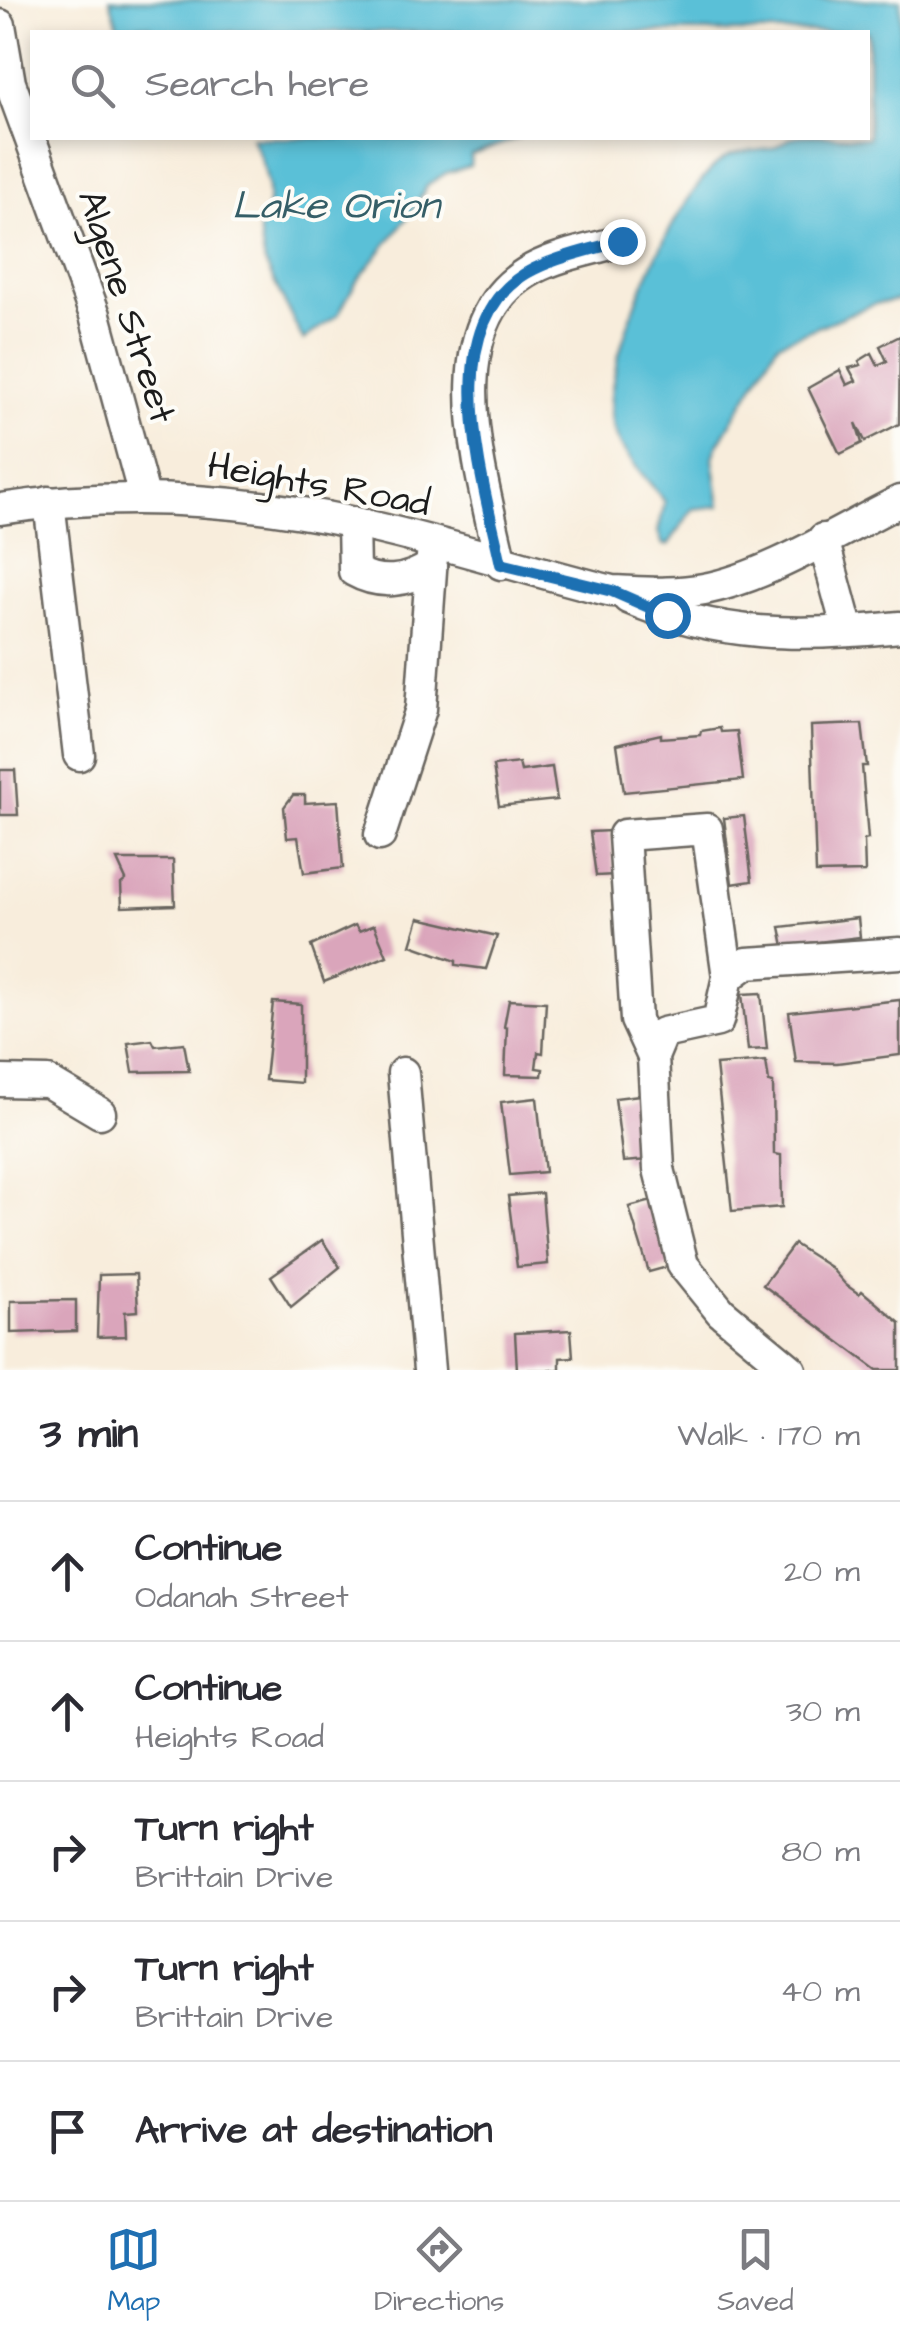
<!DOCTYPE html>
<meta charset="utf-8">
<style>
:root{--surface:#fff;--page:#f7f7f7;--text:#2b2b33;--muted:#7c7c81;--line:#e1e1e2;--accent:#1f6fb2}
body{margin:0;font-family:"Architects Daughter",sans-serif;background:var(--page);color:var(--text)}
.stop{position:absolute;width:30px;height:30px;margin:-22px;border:8px solid #1f6fb2;border-radius:50%;background:#fff}
.stop.end{background:#1f6fb2;border-color:#fff;box-shadow:0 2px 10px #0008}
.list{margin:0;padding:0;list-style:none}
h2{display:flex;justify-content:space-between;align-items:center;height:130px;margin:0;padding:0 40px;font-size:42px}
h2 small{font-size:32px;font-weight:400;color:var(--muted)}
.list li{display:grid;grid-template-columns:65px 1fr auto;gap:30px;align-items:center;box-sizing:border-box;height:140px;padding:0 40px;border-top:2px solid var(--line)}
.list b{display:block;font-size:38px;white-space:nowrap}
.list p{margin:0;font-size:32px;white-space:nowrap;color:var(--muted)}
.list em{font-size:32px;font-style:normal;color:var(--muted)}
.icon{flex:none;width:55px;height:55px;fill:none;stroke:currentColor;stroke-width:2;stroke-linecap:round;stroke-linejoin:round}
.map{position:relative;flex:none;width:900px;height:1370px;overflow:hidden}
.search{position:absolute;background:var(--surface);box-shadow:0 5px 15px #0003;left:30px;right:30px;top:30px;height:110px;display:flex;align-items:center;gap:25px;box-sizing:border-box;padding:0 35px;border-radius:0px;color:var(--muted);font-size:38px}
.sheet{height:830px;background:var(--surface)}
nav{display:flex;justify-content:space-around;align-items:center;box-sizing:border-box;height:140px;border-top:2px solid var(--line);background:var(--surface);font-size:28px;color:var(--muted)}
nav a{display:grid;justify-items:center;gap:5px}
nav .on{color:var(--accent)}
.map>svg:first-child{display:block}
</style>
<div class="map">
<svg width="900" height="1370" viewBox="0 0 900 1370">
<rect width="100%" height="100%" fill="#fdfcf7"/>
<filter id="ink" filterUnits="userSpaceOnUse"><feTurbulence type="fractalNoise" baseFrequency=".01" numOctaves="2"/><feDisplacementMap in="SourceGraphic" scale="20" xChannelSelector="R" yChannelSelector="G"/><feConvolveMatrix kernelMatrix="1 2 1 2 8 2 1 2 1" color-interpolation-filters="sRGB"/></filter>
<filter id="wash" filterUnits="userSpaceOnUse"><feTurbulence type="fractalNoise" baseFrequency=".0048" numOctaves="4" result="noise"/><feDisplacementMap in="SourceGraphic" scale="40" xChannelSelector="R" yChannelSelector="G"/><feGaussianBlur stdDeviation="2.25" result="paint"/><feColorMatrix in="noise" values="0 0 0 0 0 0 0 0 0 0 0 0 0 0 0 0 0 1.4 0 .05"/><feComposite in="paint" operator="in"/></filter>
<g filter="url(#wash)">
<rect width="100%" height="100%" fill="#f8eddc"/>
<g fill="#5ac0d7" stroke="#3b6e7a" stroke-width="2.5">
<path d="M110 0H900V300L874 304 778 343 716 448 713 458 720 506 693 509 668 545H663L658 532 665 502C646 476 619 454 612 422 599 364 678 184 728 156 740 150 759 151 772 148 782 146 784 141 791 138 802 132 853 138 868 138V32H157L148 25 118 27Z"/>
<path d="M251 138H519L471 155 470 166 446 173 427 186 411 213 355 284 338 315 303 340 265 263 259 230C277 203 266 164 251 138Z"/>
</g>
<g id="blocks">
<g fill="#daa5bb">
<path d="M900 336 899 424 865 441 856 423 862 443 840 454 808 388 840 370 847 385 856 381 849 368 861 365 859 361 872 353 878 365 887 361 880 346Z"/>
<path d="M862 724 867 766H862L868 839 864 840 865 872 816 873 811 726Z"/>
<path d="M720 728 721 732 737 731 743 780 624 792 617 744 661 734V738L700 735 701 731Z"/>
<path d="M519 763 521 771 552 767 557 800 499 806 493 766Z"/>
<path d="M0 770H15L18 815H0Z"/>
<path d="M293 795H305V803L338 801 343 868 304 873 298 837 287 838 284 807Z"/>
<path d="M744 816 752 881 732 884 724 818Z"/>
<path d="M610 831 615 875 596 876 590 832Z"/>
<path d="M117 860H173L175 905 122 907 121 884 126 880Z"/>
<path d="M419 918 497 936 486 969 456 965V961L411 945Z"/>
<path d="M858 918 860 937 784 946 780 927Z"/>
<path d="M355 925 359 931 374 925 387 956 324 982 311 946Z"/>
<path d="M761 993 767 1049 748 1050 742 994Z"/>
<path d="M509 1000 546 1002 543 1053 538 1052 536 1068 543 1069 542 1076 505 1075 507 1028 504 1027Z"/>
<path d="M900 1000V1055L837 1063 796 1062 789 1012Z"/>
<path d="M273 1002 301 1004V1083L265 1080Z"/>
<path d="M152 1040 155 1046 184 1043 189 1071 133 1072 128 1043Z"/>
<path d="M766 1061 769 1082 773 1083 774 1154 781 1155 782 1207 732 1211 716 1065Z"/>
<path d="M640 1095 648 1160 623 1162 615 1098Z"/>
<path d="M537 1098 545 1172 510 1175 501 1102Z"/>
<path d="M542 1193 548 1264 517 1267 508 1196Z"/>
<path d="M652 1201 671 1266 649 1272 629 1207Z"/>
<path d="M322 1240 340 1267 291 1307 271 1276Z"/>
<path d="M794 1244 830 1267 846 1285 859 1294 862 1291 900 1323V1370H877L763 1285Z"/>
<path d="M136 1274 138 1311 125 1312 126 1336 97 1337 99 1275Z"/>
<path d="M76 1300V1331L11 1333V1301Z"/>
<path d="M571 1330 573 1357 560 1358V1370H517L515 1333Z"/>
</g>
</g>
</g>
<g filter="url(#ink)">
<use href="#blocks" fill-opacity="0" stroke="#69655f" stroke-width="2.5"/>
<g fill="none" stroke-linecap="round" stroke-linejoin="round">
<defs>
<g id="minor">
<path d="M0 25 10 83 95 315 144 496"/>
<path d="M49 502 79 755"/>
<path d="M0 509C119 491 237 498 355 523 441 541 526 570 612 591 642 592 674 595 704 589 768 577 841 530 900 501"/>
<path d="M353 523 354 571C379 585 407 583 431 566"/>
<path d="M823 539 848 631"/>
<path d="M501 564C483 478 432 323 533 269 559 255 593 249 622 241"/>
<path d="M628 598C719 638 802 637 900 627"/>
<path d="M380 835 421 709 433 543"/>
<path d="M653 1057 636 1020 624 835 707 829 728 977"/>
<path d="M403 1073 429 1370"/>
<path d="M0 1081 48 1082 100 1113"/>
<path d="M791 1370 721 1312 683 1265 659 1169 653 1057 663 1033 718 1021 728 977 747 963 900 953"/>
</g>
</defs>
<use href="#minor" stroke="#69655f" stroke-width="35"/>
<use href="#minor" stroke="#fff" stroke-width="30"/>
</g>
</g>
<g fill="none" stroke-linecap="round" stroke-linejoin="round" filter="url(#ink)">
<path stroke="#1f6fb2" stroke-width="12" d="M622 241C593 249 561 256 534 269 432 319 483 480 501 564L612 591 667 615"/>
</g>
<g text-anchor="middle" stroke-width="8" stroke-linejoin="round" paint-order="stroke">
<g font-size="38" fill="#1c1c1c" stroke="#fdfcf7">
<text transform="translate(128 306) rotate(72)" y="13">Algene Street</text>
<text transform="translate(319 483) rotate(10)" y="13">Heights Road</text>
</g>
<g font-size="40" font-style="italic" fill="#355e67" stroke="#fdfcf7">
<text x="336" y="218">Lake Orion</text>
</g>
</g>
</svg>
<div class="stop" style="left:667px;top:615px"></div>
<div class="stop end" style="left:622px;top:241px"></div>
<div class="search"><svg class="icon" aria-label="search" viewBox="0 0 24 24"><circle cx="10" cy="10" r="6"/><path d="M15 15l6 6"/></svg>Search here</div>
</div>
<section class="sheet">
<h2>3 min<small>Walk · 170 m</small></h2>
<ul class="list">
<li><svg class="icon" aria-label="ahead" viewBox="0 0 24 24"><path d="M12 20V5M6 11l6-6 6 6"/></svg><div><b>Continue</b><p>Odanah Street</p></div><em>20 m</em></li>
<li><svg class="icon" aria-label="ahead" viewBox="0 0 24 24"><path d="M12 20V5M6 11l6-6 6 6"/></svg><div><b>Continue</b><p>Heights Road</p></div><em>30 m</em></li>
<li><svg class="icon" aria-label="right" viewBox="0 0 24 24"><path d="M7 20v-9h11M14 6l5 5-5 5"/></svg><div><b>Turn right</b><p>Brittain Drive</p></div><em>80 m</em></li>
<li><svg class="icon" aria-label="right" viewBox="0 0 24 24"><path d="M7 20v-9h11M14 6l5 5-5 5"/></svg><div><b>Turn right</b><p>Brittain Drive</p></div><em>40 m</em></li>
<li><svg class="icon" aria-label="arrive" viewBox="0 0 24 24"><path d="M6 21V4h12l-3 4 3 4H6"/></svg><div><b>Arrive at destination</b></div></li>
</ul>
</section>
<nav>
<a class="on"><svg class="icon" aria-label="map" viewBox="0 0 24 24"><path d="M3 6l6-2 6 2 6-2v14l-6 2-6-2-6 2zM9 4v14M15 6v14"/></svg>Map</a>
<a><svg class="icon" aria-label="directions" viewBox="0 0 24 24"><path d="M12 3l9 9-9 9-9-9zM9 14v-3h6M13 9l2 2-2 2"/></svg>Directions</a>
<a><svg class="icon" aria-label="saved" viewBox="0 0 24 24"><path d="M7 4h10v16l-5-4-5 4z"/></svg>Saved</a>
</nav>
